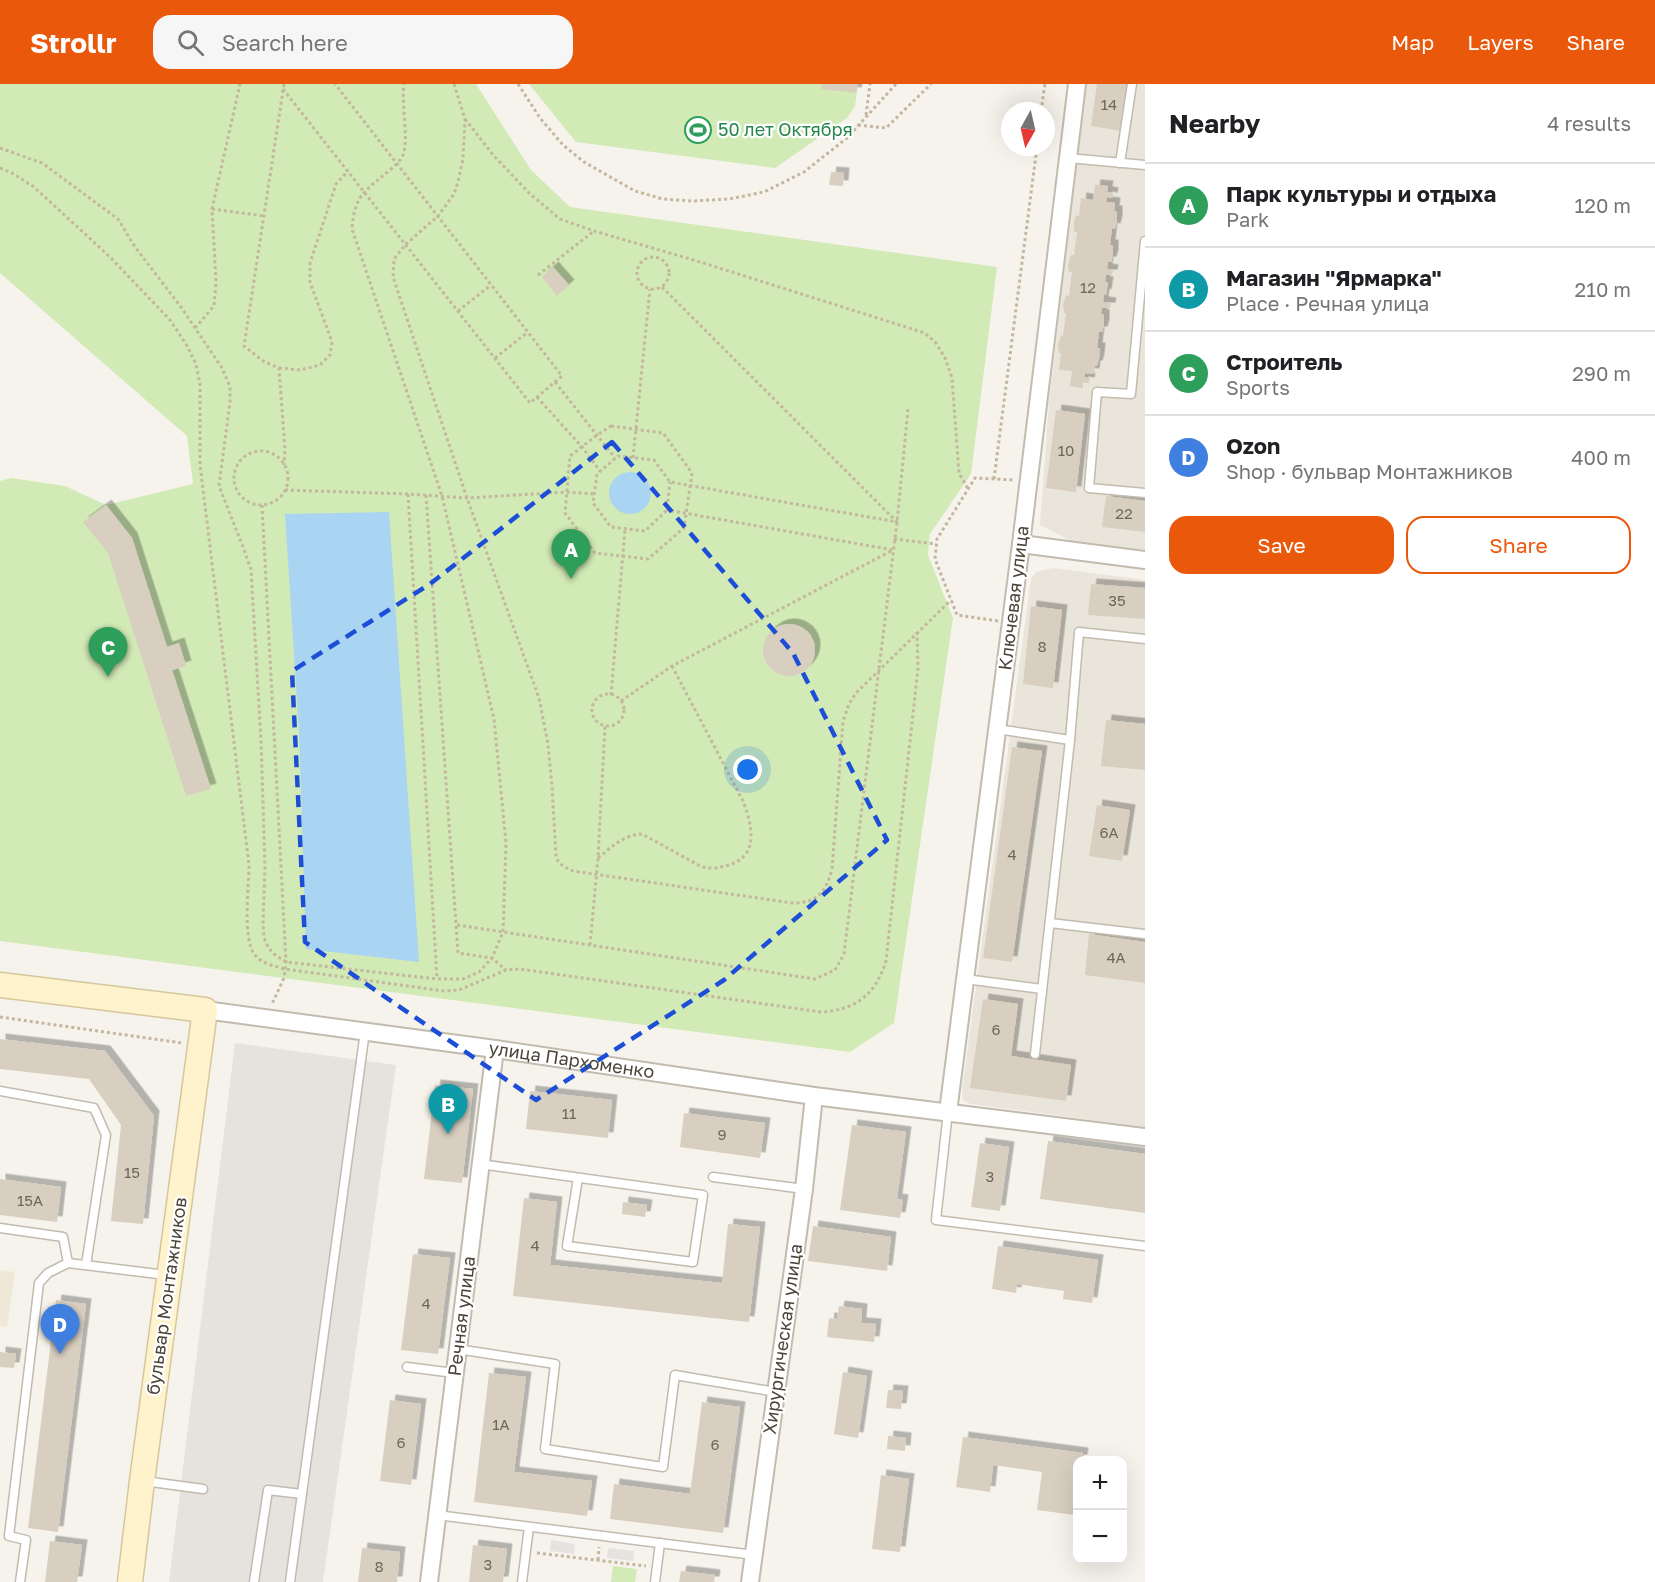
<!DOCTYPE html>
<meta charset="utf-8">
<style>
:root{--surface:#fff;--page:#f6f6f6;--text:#202124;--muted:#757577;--line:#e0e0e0;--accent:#ea580c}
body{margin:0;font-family:"Golos Text",sans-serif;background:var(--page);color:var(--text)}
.controls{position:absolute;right:18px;bottom:18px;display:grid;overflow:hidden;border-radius:12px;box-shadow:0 6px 24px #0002}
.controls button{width:54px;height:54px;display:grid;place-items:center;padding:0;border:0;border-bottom:2px solid var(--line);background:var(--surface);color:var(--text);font:30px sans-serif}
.compass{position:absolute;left:1001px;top:18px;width:54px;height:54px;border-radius:50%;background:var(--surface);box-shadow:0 6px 24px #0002;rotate:188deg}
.you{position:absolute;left:748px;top:686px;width:21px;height:21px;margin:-15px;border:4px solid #fff;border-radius:50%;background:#1a73e8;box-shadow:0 0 0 9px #1a73e833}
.badge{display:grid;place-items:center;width:39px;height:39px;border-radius:50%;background:var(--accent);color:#fff;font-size:20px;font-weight:700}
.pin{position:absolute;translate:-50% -50px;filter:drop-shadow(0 2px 3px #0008)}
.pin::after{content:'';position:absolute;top:32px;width:21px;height:18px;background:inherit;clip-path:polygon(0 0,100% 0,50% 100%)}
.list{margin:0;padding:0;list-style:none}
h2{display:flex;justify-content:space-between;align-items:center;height:78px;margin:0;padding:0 24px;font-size:26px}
h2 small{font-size:20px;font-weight:400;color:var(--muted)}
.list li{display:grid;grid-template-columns:39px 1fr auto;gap:18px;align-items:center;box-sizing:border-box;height:84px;padding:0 24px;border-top:2px solid var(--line)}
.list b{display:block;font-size:22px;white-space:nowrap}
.list p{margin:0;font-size:20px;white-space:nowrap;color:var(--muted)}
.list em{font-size:20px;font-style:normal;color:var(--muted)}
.actions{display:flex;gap:12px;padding:18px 24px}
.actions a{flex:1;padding:14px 0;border:2px solid var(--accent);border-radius:18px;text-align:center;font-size:21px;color:var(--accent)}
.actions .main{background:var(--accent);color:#fff}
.icon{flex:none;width:33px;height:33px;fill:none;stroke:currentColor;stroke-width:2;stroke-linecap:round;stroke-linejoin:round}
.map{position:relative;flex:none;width:1145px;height:1498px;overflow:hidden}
header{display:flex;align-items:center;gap:36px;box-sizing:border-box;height:84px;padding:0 30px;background:var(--accent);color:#fff}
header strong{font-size:28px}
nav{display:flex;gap:33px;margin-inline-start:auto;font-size:21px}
.search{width:420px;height:54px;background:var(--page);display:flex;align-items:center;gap:15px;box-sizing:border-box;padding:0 21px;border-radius:18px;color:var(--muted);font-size:22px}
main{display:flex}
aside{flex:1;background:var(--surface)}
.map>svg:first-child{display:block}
</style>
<header>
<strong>Strollr</strong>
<div class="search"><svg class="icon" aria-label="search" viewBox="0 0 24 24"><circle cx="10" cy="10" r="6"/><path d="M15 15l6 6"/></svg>Search here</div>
<nav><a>Map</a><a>Layers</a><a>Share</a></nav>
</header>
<main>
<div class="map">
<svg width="1145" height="1498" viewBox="0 0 1145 1498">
<defs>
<filter id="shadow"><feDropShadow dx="5.5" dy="-5.5" stdDeviation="0" flood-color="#0004"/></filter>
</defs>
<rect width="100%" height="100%" fill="#f6f3ec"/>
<g fill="#eae5da">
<path d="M1085 0H1145V466L1071 457 1040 441 1049 319Z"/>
<path d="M1053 484 1145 496V1043L971 1020 963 1017 962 1006 1031 495 1036 488Z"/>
</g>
<path fill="#e6e2dd" d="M235 959 396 981 323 1498H169Z"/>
<path fill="#efe8d6" d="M0 1186 15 1188 7 1243 0 1242Z"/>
<g fill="#d2eab5">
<path d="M0 0H476L531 86 570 123 997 183 971 390 930 450 928 471 953 534 894 939 850 968 0 857V397L11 394 65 402 106 421 193 400 187 352 0 189Z"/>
<path d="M529 0H858L855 22 847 34 775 84 576 58Z"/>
<path d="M613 1482 637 1485 635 1498H611Z"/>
</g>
<g fill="#e5e3e0">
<path d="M551 1456 575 1460 574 1470 550 1467Z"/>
<path d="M608 1464 634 1467 633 1477 607 1474Z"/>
</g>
<g fill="#a9d4f2">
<circle cx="630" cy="409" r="21"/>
<path d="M389 428 419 878 306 865 299 648 285 430Z"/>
</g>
<g fill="#d8cfc1" filter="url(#shadow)">
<path d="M822 0H858L856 9 821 5Z"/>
<path d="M1097 0H1128L1122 47 1091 42Z"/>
<path d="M831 88 844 89 843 102 829 101Z"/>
<path d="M1095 101 1108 102 1107 108 1113 109 1112 114 1107 113 1106 118 1115 119 1114 127H1117V137L1115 145 1112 144 1110 161H1113V171L1111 178H1108L1107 185 1113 186 1112 191H1106L1105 198H1108L1106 211 1104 210 1103 218 1111 219 1110 224H1102L1101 230 1104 231V241L1102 248H1099L1097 264H1100L1099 275 1097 282H1095L1094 290 1085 289 1084 293 1090 294 1089 299 1083 298V304L1070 302 1072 287 1059 286 1061 269H1059L1058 261 1061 251 1063 252 1066 229H1064L1063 221 1066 211 1069 212 1072 188H1069L1068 181 1071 171H1074L1077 148H1074V138L1076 131 1079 132 1081 114 1093 116Z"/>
<path d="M553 183 569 201 557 212 542 193Z"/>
<path d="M1056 326 1085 330 1076 408 1046 404Z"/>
<path d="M1106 412 1145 417V448L1102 443Z"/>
<path d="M106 421 132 454 167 563 179 559 186 582 172 586 211 705 186 712 108 469 83 438Z"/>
<path d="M1091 500 1145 504V535L1088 531Z"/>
<path d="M1031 522 1062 526 1053 604 1023 600Z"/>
<circle cx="789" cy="566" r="26"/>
<path d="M1106 636 1145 640V686L1101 682Z"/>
<path d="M1012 663 1042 667 1012 878 983 874Z"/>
<path d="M1097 721 1130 726 1122 777 1089 772Z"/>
<path d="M1089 850 1145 858V899L1085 891Z"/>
<path d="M983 915 1018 920 1011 972 1071 981 1066 1017 970 1004Z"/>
<path d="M0 955 105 967 154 1032 143 1140 111 1137 121 1041 89 995 0 985Z"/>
<path d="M435 1001 473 1005 462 1099 424 1095Z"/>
<path d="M530 1007 612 1016 608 1054 526 1045Z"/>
<path d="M684 1029 765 1039 760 1074 680 1063Z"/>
<path d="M852 1041 906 1048 897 1115 903 1116 900 1134 840 1126Z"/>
<path d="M1048 1057 1145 1070V1129L1040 1115Z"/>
<path d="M980 1059 1009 1063 1000 1127 971 1123Z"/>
<path d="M0 1095 61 1103 57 1138 0 1131Z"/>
<path d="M524 1114 557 1118 550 1181 722 1199 728 1140 760 1143 749 1238 513 1212Z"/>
<path d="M623 1118 647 1121 645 1133 622 1130Z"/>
<path d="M813 1142 891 1153 887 1187 808 1177Z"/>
<path d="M998 1162 1098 1176 1092 1219 1063 1215 1064 1207 1017 1200 1016 1209 992 1205Z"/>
<path d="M413 1170 450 1174 438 1270 401 1266Z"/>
<path d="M56 1216 86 1220 58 1448 28 1444Z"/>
<path d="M839 1222 862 1225 861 1239 876 1240 874 1258 827 1253 829 1234 837 1235Z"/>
<path d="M0 1268 16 1270 14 1284 0 1283Z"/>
<path d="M843 1288 867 1292 858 1354 834 1350Z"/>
<path d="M489 1289 526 1293 514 1388 592 1397 587 1432 474 1418Z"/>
<path d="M888 1306 903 1307 901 1325 886 1324Z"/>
<path d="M390 1316 421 1320 411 1401 380 1397Z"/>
<path d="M702 1318 740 1323 723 1449 610 1435 614 1400 690 1410Z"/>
<path d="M888 1352 906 1354 905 1367 887 1365Z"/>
<path d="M963 1353 1083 1369 1082 1376H1078V1413L1075 1431 1037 1426 1042 1388 993 1381 990 1408 956 1403Z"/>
<path d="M881 1391 909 1395 900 1468 872 1465Z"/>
<path d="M50 1457 82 1461 77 1498H45Z"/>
<path d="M473 1461 507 1465 503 1498H469Z"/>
<path d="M362 1464 400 1468 397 1498H358Z"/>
<path d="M681 1487 715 1491 714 1498H679Z"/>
</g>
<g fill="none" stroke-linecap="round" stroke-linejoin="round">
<defs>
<g id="lane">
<path d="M1068 74 1145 81"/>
<path d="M1120 79 1132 0"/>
<path d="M1145 157 1131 310 1097 308 1089 404 1145 409"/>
<path d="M997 645 1070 656"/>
<path d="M1050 839 1144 850"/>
<path d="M965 895 1042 905"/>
<path d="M1035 970 1070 656 1079 548 1145 555"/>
<path d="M0 1007 94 1024 106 1051 86 1181"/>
<path d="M948 1028 936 1136 1145 1162"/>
<path d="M480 1080 703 1111 693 1178 567 1162 578 1094"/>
<path d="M713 1093 804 1105"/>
<path d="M0 1144 63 1153 68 1179"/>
<path d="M457 1265 555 1280 545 1365 663 1383 675 1291 776 1308"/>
<path d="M407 1283 454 1289"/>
<path d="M144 1397 203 1405"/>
<path d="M437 1431 754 1471"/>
<path d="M20 1498 26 1456 9 1452 39 1199 48 1189 68 1179 166 1191"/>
<path d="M254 1498 268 1406 302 1410"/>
<path d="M290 1498 365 947"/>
<path d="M522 1498 529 1443"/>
<path d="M655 1498 660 1459"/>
</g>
<g id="street">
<path d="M1021 460 1145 476"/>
<path id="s1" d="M205 926 495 965 814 1012 1145 1053"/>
<path d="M948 1028 1021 460 1077 0"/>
<path d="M429 1498 495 965"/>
<path d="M750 1498 804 1105 814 1012"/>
</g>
<path id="secondary" d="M0 901 205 926 142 1397 130 1498"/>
</defs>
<use href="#lane" stroke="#c2bbae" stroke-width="11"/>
<use href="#street" stroke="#c2bbae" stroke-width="20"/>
<use href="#secondary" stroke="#d6c79b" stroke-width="27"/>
<g stroke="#c4b79f" stroke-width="3" stroke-dasharray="3 3" stroke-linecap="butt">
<path d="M284 0 244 262 263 277 279 284 285 366 284 381"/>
<path d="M454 0 465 35 463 75 458 98 454 110 438 132 406 160 394 175 393 193 467 414 539 614 548 660 552 702 556 773C559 781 565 783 573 787L792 819C818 819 826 808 832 785L843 637 849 620 856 609 951 516"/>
<path d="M518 0 540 34 563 61 584 78 635 107 663 115 693 117 729 115 764 108 804 88 847 54 896 0"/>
<path d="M283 5 530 319 562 292 335 0"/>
<path d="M1041 27 1045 0"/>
<path d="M866 31 870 0"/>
<path d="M465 35 494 72 529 109 560 135 594 147 697 177 925 249 936 259 945 274 952 294 959 389 968 405"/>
<path d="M858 41 886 44 931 0"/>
<path d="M0 64 42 79 118 135 135 163 181 223 222 284 230 303V318L219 402 243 463 251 485 261 656 265 784 263 838 264 854 268 863 274 870 286 878 437 895H463L479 888 492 874 503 848 506 759 494 635 442 412 352 145C354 110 367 106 391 85 396 81 401 76 403 71 409 55 401 19 404 0"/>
<path d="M0 84 12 89 34 103 110 173 170 236 186 260 196 280 200 301V381L202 397 249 781C249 802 242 856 255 871 262 880 275 882 285 885L444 907 459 906 506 886 520 885 821 928C856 926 876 910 886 877L918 584 917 548"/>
<path d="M212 125 264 132"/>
<circle cx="653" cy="189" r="16"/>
<path d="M538 191 594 147"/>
<path d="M662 203 897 438 670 398 654 376 618 372 597 390 593 419 611 443 645 447 667 426 670 398"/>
<path d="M458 227 491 201"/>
<path d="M195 244 214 222 216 198 212 125 240 0"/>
<path d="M495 274 528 248"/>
<path d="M279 284 300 286 320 281 330 271 332 258 310 198V179L336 100 348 87"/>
<path d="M555 298 615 374"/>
<path d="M537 313 582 363 600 387"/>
<path d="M611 342 663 349 692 389 684 444 648 475 595 469 565 429 570 372 597 351Z"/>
<circle cx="261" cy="394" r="27"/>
<path d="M633 374 650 205"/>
<path d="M994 395 1037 63"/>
<path d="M285 406 408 410 467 414 567 408 594 410"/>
<path d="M408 410 437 895"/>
<path d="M426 411 458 869 492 874 506 886"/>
<path d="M262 421 286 878 284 894 272 920"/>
<path d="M894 455 936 460"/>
<path d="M998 537 957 531 935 475 937 455 975 394 1015 396"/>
<circle cx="608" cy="626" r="16"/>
<path d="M611 611 625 445"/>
<path d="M621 617 672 582 893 466 667 426"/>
<path d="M598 774C612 763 623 751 642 750L702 783C712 785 719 784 729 781 760 771 752 741 743 717L672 582"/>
<path d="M457 841 815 895 835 886 844 870 897 438 908 325"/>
<path d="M590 861 598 774 605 642"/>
<path d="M0 933 182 959"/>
<path d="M537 1469 646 1482"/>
<path d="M598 1476 599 1463"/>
</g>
<use href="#lane" stroke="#fff" stroke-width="8"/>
<use href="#street" stroke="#fff" stroke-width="16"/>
<use href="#secondary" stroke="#fff3cd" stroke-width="24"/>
</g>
<path fill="none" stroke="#1d4ed8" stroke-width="4.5" stroke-dasharray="12 8" stroke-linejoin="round" d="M612 358 793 569 887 756 724 896 536 1016 305 858 292 587 430 500Z"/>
<defs>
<symbol id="stadium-ring" viewBox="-11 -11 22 22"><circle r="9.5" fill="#fff" stroke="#2e9e5b" stroke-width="1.5"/><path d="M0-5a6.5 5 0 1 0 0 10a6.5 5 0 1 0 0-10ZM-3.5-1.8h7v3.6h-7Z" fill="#2e9e5b"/></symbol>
</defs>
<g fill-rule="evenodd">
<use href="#stadium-ring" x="683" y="31" width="30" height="30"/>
</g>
<g text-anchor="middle" stroke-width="4.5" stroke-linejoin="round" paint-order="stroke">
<g font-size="15" fill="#6e675b">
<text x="1109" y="26">14</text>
<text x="1088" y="209">12</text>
<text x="1066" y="372">10</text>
<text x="1124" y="435">22</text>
<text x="1117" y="522">35</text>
<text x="1042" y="568">8</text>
<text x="1109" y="754">6А</text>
<text x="1012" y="776">4</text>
<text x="1116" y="879">4А</text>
<text x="996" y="951">6</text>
<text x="569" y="1035">11</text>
<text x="722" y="1056">9</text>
<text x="132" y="1094">15</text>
<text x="990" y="1098">3</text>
<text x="30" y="1122">15А</text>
<text x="535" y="1167">4</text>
<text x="426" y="1225">4</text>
<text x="501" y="1346">1А</text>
<text x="401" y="1364">6</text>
<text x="715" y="1366">6</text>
<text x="488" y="1486">3</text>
<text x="379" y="1488">8</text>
</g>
<g font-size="18" fill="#27864d" stroke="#fff" text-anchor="start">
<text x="718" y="52">50 лет Октября</text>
</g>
<g font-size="18" fill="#4b4439" stroke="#fff">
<text transform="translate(1014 514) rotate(-83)" y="6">Ключевая улица</text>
<text dy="6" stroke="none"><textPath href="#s1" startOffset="370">улица Пархоменко</textPath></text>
<text transform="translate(167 1212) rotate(-82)" y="6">бульвар Монтажников</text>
<text transform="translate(462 1232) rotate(-83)" y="6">Речная улица</text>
<text transform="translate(783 1255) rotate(-82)" y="6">Хирургическая улица</text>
</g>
</g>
</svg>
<div class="controls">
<button>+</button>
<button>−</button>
</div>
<svg class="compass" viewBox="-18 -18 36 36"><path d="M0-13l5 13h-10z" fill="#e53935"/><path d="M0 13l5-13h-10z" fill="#757577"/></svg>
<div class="you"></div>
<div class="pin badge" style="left:571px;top:495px;background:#2e9e5b">A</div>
<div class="pin badge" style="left:448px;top:1050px;background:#0f9aa8">B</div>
<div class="pin badge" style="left:108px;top:593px;background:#2e9e5b">C</div>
<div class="pin badge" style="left:60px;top:1270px;background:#3f7fe0">D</div>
</div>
<aside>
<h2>Nearby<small>4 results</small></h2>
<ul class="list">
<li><span class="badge" style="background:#2e9e5b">A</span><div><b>Парк культуры и отдыха</b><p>Park</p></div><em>120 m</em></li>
<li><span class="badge" style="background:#0f9aa8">B</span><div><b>Магазин &quot;Ярмарка&quot;</b><p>Place · Речная улица</p></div><em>210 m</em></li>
<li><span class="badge" style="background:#2e9e5b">C</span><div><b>Строитель</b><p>Sports</p></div><em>290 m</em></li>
<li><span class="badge" style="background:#3f7fe0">D</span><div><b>Ozon</b><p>Shop · бульвар Монтажников</p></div><em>400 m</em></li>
</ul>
<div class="actions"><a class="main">Save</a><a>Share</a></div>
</aside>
</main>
